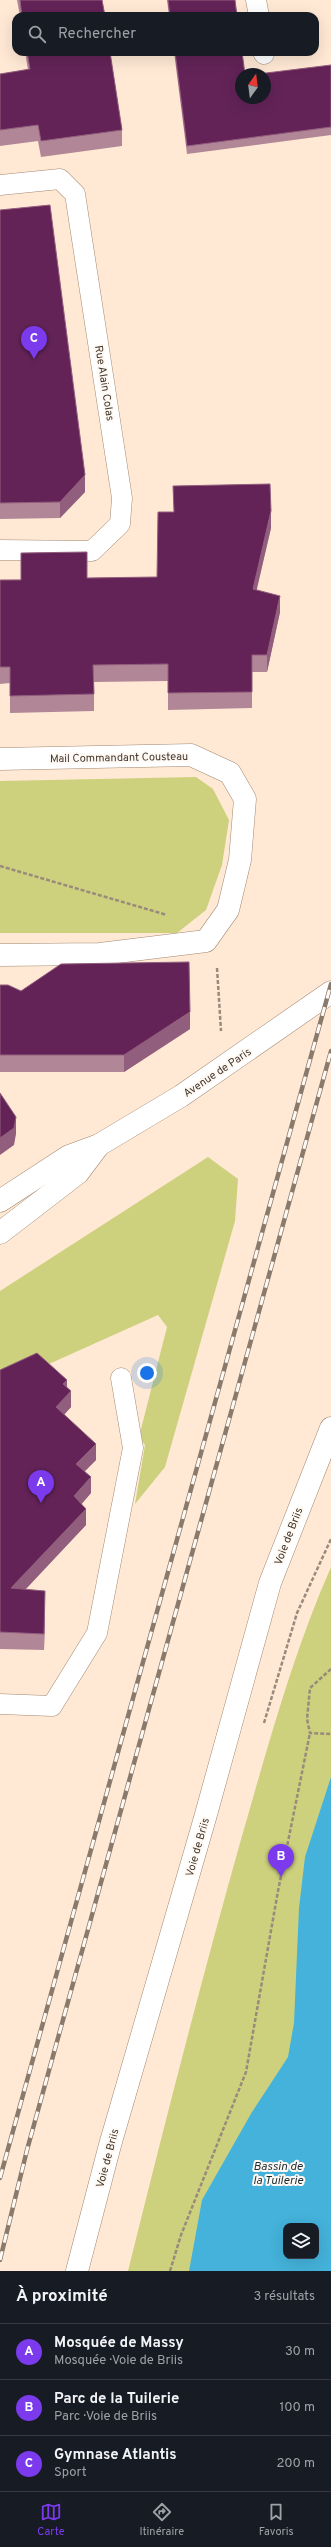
<!DOCTYPE html>
<html lang="fr">
<meta charset="utf-8">
<style>
:root{--surface:#171b24;--page:#20242c;--text:#f1f3f6;--muted:#9ea1a6;--line:#363941;--accent:#7c3aed}
body{margin:0;font-family:Overpass,sans-serif;background:var(--page);color:var(--text)}
.controls{position:absolute;right:12px;bottom:12px;display:grid;overflow:hidden;border-radius:8px;box-shadow:0 4px 16px #0002}
.controls button{width:36px;height:36px;display:grid;place-items:center;padding:0;border:0;border-bottom:1px solid var(--line);background:var(--surface);color:var(--text);font:20px sans-serif}
.compass{position:absolute;left:235px;top:68px;width:36px;height:36px;border-radius:50%;background:var(--surface);box-shadow:0 4px 16px #0002;rotate:14deg}
.you{position:absolute;left:147px;top:1373px;width:14px;height:14px;margin:-10px;border:3px solid #fff;border-radius:50%;background:#1a73e8;box-shadow:0 0 0 6px #1a73e833}
.badge{display:grid;place-items:center;width:26px;height:26px;border-radius:50%;background:var(--accent);color:#fff;font-size:13px;font-weight:700}
.pin{position:absolute;translate:-50% -33px;filter:drop-shadow(0 1px 2px #0008)}
.pin::after{content:'';position:absolute;top:21px;width:14px;height:12px;background:inherit;clip-path:polygon(0 0,100% 0,50% 100%)}
.list{margin:0;padding:0;list-style:none}
h2{display:flex;justify-content:space-between;align-items:center;height:52px;margin:0;padding:0 16px;font-size:17px}
h2 small{font-size:13px;font-weight:400;color:var(--muted)}
.list li{display:grid;grid-template-columns:26px 1fr auto;gap:12px;align-items:center;box-sizing:border-box;height:56px;padding:0 16px;border-top:1px solid var(--line)}
.list b{display:block;font-size:15px;white-space:nowrap}
.list p{margin:0;font-size:13px;white-space:nowrap;color:var(--muted)}
.list em{font-size:13px;font-style:normal;color:var(--muted)}
.icon{flex:none;width:22px;height:22px;fill:none;stroke:currentColor;stroke-width:2;stroke-linecap:round;stroke-linejoin:round}
.map{position:relative;flex:none;width:331px;height:2271px;overflow:hidden}
.search{position:absolute;background:var(--surface);box-shadow:0 4px 16px #0002;left:12px;right:12px;top:12px;height:44px;display:flex;align-items:center;gap:10px;box-sizing:border-box;padding:0 14px;border-radius:12px;color:var(--muted);font-size:15px}
.sheet{height:220px;background:var(--surface)}
nav{display:flex;justify-content:space-around;align-items:center;box-sizing:border-box;height:56px;border-top:1px solid var(--line);background:var(--surface);font-size:11px;color:var(--muted)}
nav a{display:grid;justify-items:center;gap:2px}
nav .on{color:var(--accent)}
.map>svg:first-child{display:block}
</style>
<div class="map">
<svg width="331" height="2271" viewBox="0 0 331 2271">
<rect width="100%" height="100%" fill="#ffe9d5"/>
<g fill="#cdd17d" fill-rule="evenodd">
<path d="M196 777 213 789 229 820 222 865 206 910 177 933H0V781Z"/>
<path d="M208 1157 238 1179 235 1221 165 1467 135 1504 145 1445 139 1437 167 1327 158 1315 0 1386V1291Z"/>
<path d="M331 1567V2271H128C164 2126 201 1981 242 1836 268 1746 293 1653 331 1567ZM286 2226H316V2256H286Z"/>
</g>
<path fill="#44b2da" fill-rule="evenodd" d="M331 1777V2271H189L202 2200 252 2112 288 2057 294 2023 299 1908 305 1857ZM286 2226H316V2256H286Z"/>
<g fill="none" stroke-linecap="round" stroke-linejoin="round">
<defs>
<g id="service">
<path d="M256 0 259 16"/>
<path d="M263 52 264 54"/>
<path d="M0 185 60 179 75 194 122 498 120 524 92 551 0 550"/>
<path d="M0 1704 52 1706 97 1633 133 1448 121 1378"/>
</g>
<g id="minor">
<path d="M0 759 191 755 230 773 245 799 240 860 228 910 206 941 100 954 0 955"/>
<path d="M77 2271 110 2145 205 1818 270 1583 331 1428"/>
</g>
<g id="tertiary">
<path d="M0 1201 69 1156 99 1145 181 1096 331 992"/>
<path d="M0 1233 78 1173 99 1145"/>
</g>
</defs>
<use href="#service" stroke="#a28972" stroke-width="21"/>
<use href="#minor" stroke="#a28972" stroke-width="23"/>
<use href="#tertiary" stroke="#a28972" stroke-width="23"/>
<g stroke="#9a8a7b" stroke-width="2.5" stroke-dasharray="4 2" stroke-linecap="butt">
<path d="M0 866 167 915"/>
<path d="M217 968 221 1031"/>
<path d="M331 1669 310 1688 307 1719 310 1733 331 1734"/>
<path d="M264 1723 297 1613 331 1539"/>
<path d="M170 2271 181 2235 246 2072 278 1891 310 1733"/>
</g>
<use href="#service" stroke="#fff" stroke-width="20"/>
<use href="#minor" stroke="#fff" stroke-width="22"/>
<use href="#tertiary" stroke="#fff" stroke-width="22"/>
<defs>
<g id="rail">
<path d="M0 2178 331 984"/>
<path d="M0 2260 27 2150 331 1051"/>
</g>
</defs>
<use href="#rail" stroke="#897a6c" stroke-width="4.5"/>
<use href="#rail" stroke="#fff9f4" stroke-width="3" stroke-dasharray="9" stroke-linecap="butt"/>
</g>
<g fill="#b18696">
<path d="M17 0H102L105 16H20Z"/>
<path d="M167 0H235L237 16H169Z"/>
<path d="M25 52H110L122 130V146L41 157 38 141 0 146V74L28 70Z"/>
<path d="M174 52H242L241 98 331 65V135L187 154Z"/>
<path d="M0 210 85 492 60 518 0 519Z"/>
<path d="M271 528 256 590 280 612 267 672H252V708L168 710V681L94 682V711L10 713V683L0 684V580L87 578 157 577Z"/>
<path d="M0 985 21 991 190 1029 124 1072H0Z"/>
<path d="M0 1370 67 1387 71 1407 64 1415 96 1460 85 1471 91 1493 81 1504 86 1525 25 1589 45 1607 44 1650 0 1649Z"/>
</g>
<g fill="#925e7d">
<path d="M85 475V492L60 518V502Z"/>
<path d="M271 511V528L253 606V589Z"/>
<path d="M280 596V612L267 672V655Z"/>
<path d="M190 1012V1029L124 1072V1055Z"/>
<path d="M16 1117V1134L14 1145 0 1155V1138Z"/>
<path d="M67 1380V1395L71 1391V1407L56 1423V1407L63 1384Z"/>
<path d="M96 1444V1460L76 1480V1464Z"/>
<path d="M91 1477V1493L74 1513V1496Z"/>
<path d="M86 1509V1525L11 1605V1588Z"/>
<path d="M45 1591V1607L44 1650V1634Z"/>
</g>
<g fill="#632357" stroke="#925e7d">
<path d="M20 0H102L105 16H22Z"/>
<path d="M168 0H235L237 16H170Z"/>
<path d="M27 52H110L122 130 41 141 38 125 0 130V74L30 69Z"/>
<path d="M175 52H242L245 74H241V98H265V74H258L331 65V127L187 146Z"/>
<path d="M50 205 85 475 60 502 0 503V210Z"/>
<path d="M270 484 271 511 253 589 280 596 267 655H252V692L168 693V664L93 665 94 694 10 696V667H0V580H21V553L87 552V578L157 577 158 512H174L173 486Z"/>
<path d="M189 962 190 1012 124 1055H0V985H8L21 991 61 964Z"/>
<path d="M0 1093 16 1117 14 1128 0 1138Z"/>
<path d="M37 1353 67 1380 63 1384 71 1391 56 1407 96 1444 76 1464 91 1477 74 1496 86 1509 11 1588 45 1591 44 1634 0 1632V1370Z"/>
</g>
<g text-anchor="middle" stroke-width="4" stroke-linejoin="round" paint-order="stroke">
<g font-size="11" fill="#42372d" stroke="#fff9f4">
<text transform="translate(105 383) rotate(81)" y="4">Rue Alain Colas</text>
<text transform="translate(119 757) rotate(-1)" y="4">Mail Commandant Cousteau</text>
<text transform="translate(217 1072) rotate(-34)" y="4">Avenue de Paris</text>
<text transform="translate(288 1536) rotate(-69)" y="4">Voie de Briis</text>
<text transform="translate(197 1847) rotate(-74)" y="4">Voie de Briis</text>
<text transform="translate(107 2158) rotate(-75)" y="4">Voie de Briis</text>
</g>
<g font-size="12" font-style="italic" fill="#192c34" stroke="#fff9f4">
<text x="278" y="2170">Bassin de<tspan x="278" dy="14">la Tuilerie</tspan></text>
</g>
</g>
</svg>
<div class="controls">
<button><svg class="icon" aria-label="layers" viewBox="0 0 24 24"><path d="M12 4l9 5-9 5-9-5zM3 14l9 5 9-5"/></svg></button>
</div>
<svg class="compass" viewBox="-18 -18 36 36"><path d="M0-13l5 13h-10z" fill="#e53935"/><path d="M0 13l5-13h-10z" fill="#9ea1a6"/></svg>
<div class="you"></div>
<div class="pin badge" style="left:41px;top:1503px">A</div>
<div class="pin badge" style="left:281px;top:1877px">B</div>
<div class="pin badge" style="left:34px;top:359px">C</div>
<div class="search"><svg class="icon" aria-label="search" viewBox="0 0 24 24"><circle cx="10" cy="10" r="6"/><path d="M15 15l6 6"/></svg>Rechercher</div>
</div>
<section class="sheet">
<h2>À proximité<small>3 résultats</small></h2>
<ul class="list">
<li><span class="badge">A</span><div><b>Mosquée de Massy</b><p>Mosquée · Voie de Briis</p></div><em>30 m</em></li>
<li><span class="badge">B</span><div><b>Parc de la Tuilerie</b><p>Parc · Voie de Briis</p></div><em>100 m</em></li>
<li><span class="badge">C</span><div><b>Gymnase Atlantis</b><p>Sport</p></div><em>200 m</em></li>
</ul>
</section>
<nav>
<a class="on"><svg class="icon" aria-label="map" viewBox="0 0 24 24"><path d="M3 6l6-2 6 2 6-2v14l-6 2-6-2-6 2zM9 4v14M15 6v14"/></svg>Carte</a>
<a><svg class="icon" aria-label="directions" viewBox="0 0 24 24"><path d="M12 3l9 9-9 9-9-9zM9 14v-3h6M13 9l2 2-2 2"/></svg>Itinéraire</a>
<a><svg class="icon" aria-label="saved" viewBox="0 0 24 24"><path d="M7 4h10v16l-5-4-5 4z"/></svg>Favoris</a>
</nav>
